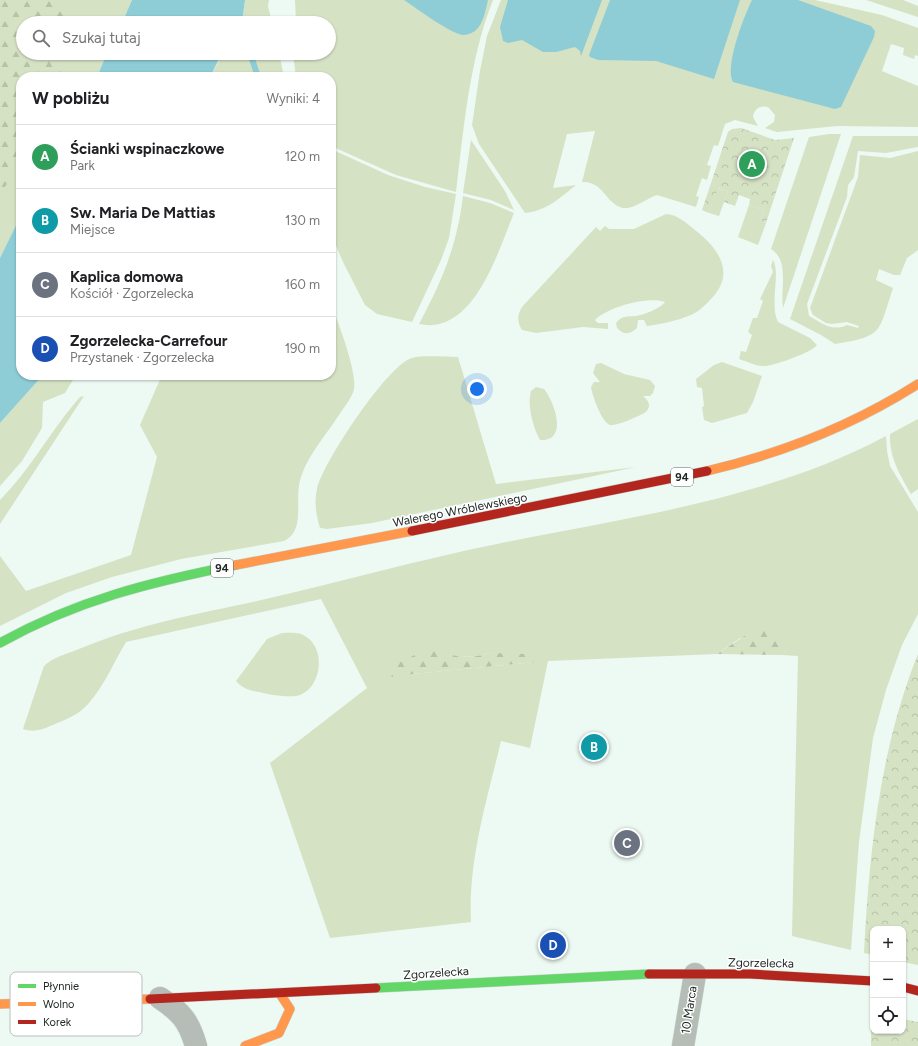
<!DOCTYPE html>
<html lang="pl">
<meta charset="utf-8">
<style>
:root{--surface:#fff;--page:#f2f2f2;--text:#202124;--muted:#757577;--line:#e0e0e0;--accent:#68726d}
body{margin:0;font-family:Figtree,sans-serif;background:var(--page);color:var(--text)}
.controls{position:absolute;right:12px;bottom:12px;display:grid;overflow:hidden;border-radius:8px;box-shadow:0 1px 3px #0004}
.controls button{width:36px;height:36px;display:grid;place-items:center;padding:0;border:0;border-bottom:1px solid var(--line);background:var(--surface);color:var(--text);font:20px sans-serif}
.you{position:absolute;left:477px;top:389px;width:14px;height:14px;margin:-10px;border:3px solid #fff;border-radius:50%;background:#1a73e8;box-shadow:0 0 0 6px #1a73e833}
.badge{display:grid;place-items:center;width:26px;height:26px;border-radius:50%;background:var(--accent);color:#fff;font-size:13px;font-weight:700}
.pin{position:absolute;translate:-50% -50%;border:2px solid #fff;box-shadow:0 1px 4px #0006}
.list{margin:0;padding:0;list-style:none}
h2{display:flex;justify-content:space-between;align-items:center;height:52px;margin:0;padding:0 16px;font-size:17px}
h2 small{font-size:13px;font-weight:400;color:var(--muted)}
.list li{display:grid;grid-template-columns:26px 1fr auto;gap:12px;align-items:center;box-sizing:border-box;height:64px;padding:0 16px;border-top:1px solid var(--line)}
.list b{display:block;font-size:15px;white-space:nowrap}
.list p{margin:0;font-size:13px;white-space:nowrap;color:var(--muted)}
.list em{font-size:13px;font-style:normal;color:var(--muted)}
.icon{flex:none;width:22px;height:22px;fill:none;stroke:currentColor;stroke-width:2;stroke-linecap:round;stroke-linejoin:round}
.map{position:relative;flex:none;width:918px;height:1046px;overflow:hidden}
.search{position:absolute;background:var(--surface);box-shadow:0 1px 3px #0004;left:16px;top:16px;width:320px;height:44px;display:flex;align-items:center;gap:10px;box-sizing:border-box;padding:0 14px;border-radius:22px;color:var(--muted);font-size:15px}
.panel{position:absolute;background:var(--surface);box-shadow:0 1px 3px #0004;left:16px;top:72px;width:320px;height:308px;border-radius:16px}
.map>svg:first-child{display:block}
</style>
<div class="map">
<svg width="918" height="1046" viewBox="0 0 918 1046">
<defs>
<pattern id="forest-firs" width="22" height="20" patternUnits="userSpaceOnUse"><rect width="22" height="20" fill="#d6e2c4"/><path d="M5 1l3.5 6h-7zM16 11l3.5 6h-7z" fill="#b7c2a8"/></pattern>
<pattern id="park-crowns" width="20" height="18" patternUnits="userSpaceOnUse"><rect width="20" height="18" fill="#d6e2c4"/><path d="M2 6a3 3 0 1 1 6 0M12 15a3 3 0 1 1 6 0" fill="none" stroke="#b7c2a8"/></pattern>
</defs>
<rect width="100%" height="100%" fill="#edf9f3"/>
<g fill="#d6e2c4" fill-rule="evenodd">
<path d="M0 0H132L122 23H23V53H107L97 77H21V215L0 258Z"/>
<path d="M245 0H269L268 6 272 23H239L243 15Z"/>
<path d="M295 0H493C469 61 464 127 456 192L396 175 331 146V77H296L293 54 329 53V23H296Z"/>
<path d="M501 0H815L882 15 918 28V56L915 55 914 59 903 55 904 48 891 44 882 71 918 86V127L837 126 777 132 765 128 774 122 775 115 768 107C760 105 754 109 753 117L758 126 735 120 725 124 718 146 714 145 707 165 711 166 707 180 702 178 696 196 699 197 696 207 657 195C648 198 638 206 628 208 607 210 605 180 582 182L595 131 567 134 553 188 576 185C560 198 546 211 525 213L479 144 472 125 480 71 487 36Z"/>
<path d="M866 0H903L918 6V17Z"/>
<path d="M223 53H279L284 77H210Z"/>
<path d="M829 134H841L783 308C780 289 790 261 771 249L809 137Z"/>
<path d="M853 136H918V147L886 153 858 151 854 177 848 185 847 197 807 304 809 316C822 323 832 332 847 325L858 328 859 326 847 322 832 324 826 323 813 315 810 308 858 177 860 155 890 158 918 151V250L907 258 900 275H894L879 269 876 280 893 288C878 333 884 336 835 344L821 335 790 319Z"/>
<path d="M471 140 505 191 514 210 491 200 463 193Z"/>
<path d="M331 149 388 175 425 187 456 194 449 238 441 260 412 322 377 314 365 305 343 262 331 234Z"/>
<path d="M717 188 728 191 719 216 709 213Z"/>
<path d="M463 196 490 203 514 213C498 251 474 336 419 324 442 281 457 246 463 196Z"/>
<path d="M749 205 764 210 760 221 766 223 758 245 738 237Z"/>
<path d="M666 214C677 214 686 223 695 230 718 248 736 272 712 298 706 304 700 311 691 315 677 321 661 324 647 326L644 320H638L637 328C629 335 624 335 617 328L616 323C622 315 627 317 636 316 644 315 661 308 665 302 648 296 608 307 595 320L598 323H608V329L583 327 536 333 522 330C517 322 517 315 522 307L596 227 600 231 605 226 609 229H634Z"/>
<path d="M773 260C781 273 769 304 778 322L810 338 817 345C813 352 771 367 763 366 755 366 746 361 739 359L741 351 746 352 752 335 748 332 753 318H757L763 301 760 299 773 272 771 266Z"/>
<path d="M331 304C338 322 357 371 354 389 352 398 344 407 339 415 326 435 308 455 301 477 293 500 307 530 284 541L181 559 112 577 66 593 0 626V556L26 591 131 555 157 457 140 425 162 375H331Z"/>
<path d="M458 357 496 484 636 467 372 523 327 529 320 528C316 515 314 502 317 489 322 464 388 364 412 358 423 355 446 357 458 357Z"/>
<path d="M722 362 762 376 753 402 747 413 712 423 704 420 702 407 704 406 702 388 697 387 696 379 714 365Z"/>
<path d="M601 363 624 374 650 380 655 386 653 393 650 396H643C646 399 649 401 649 406 649 407 647 411 647 411 643 415 614 427 610 425 602 423 592 395 591 387L594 382H600L593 373 596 364Z"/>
<path d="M43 375H76L65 393 43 402 42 428 22 461 0 486V423Z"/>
<path d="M536 387 544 389C554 401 569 442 540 440 533 428 527 405 531 391Z"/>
<path d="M84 396 0 524V500C31 469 51 430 80 397Z"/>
<path d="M918 419V489L911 494C900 475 889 457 890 434Z"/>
<path d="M886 436 887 451 890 466 918 512V614L902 645 886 690 873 738 859 842 851 950 792 936 798 656 783 655 787 648 740 638 717 654 548 661 530 748 501 741C487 800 468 860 471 922L330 938 270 763 367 688 321 599 126 642C114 662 104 686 89 703 80 714 67 719 55 724 44 729 34 733 23 729L44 666C53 657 67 654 79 649 136 625 197 614 257 601 337 583 417 560 497 544 628 517 766 500 886 436ZM436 651 460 657 477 656 491 653 536 662 412 674 388 681Z"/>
<path d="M282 633C288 633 298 632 303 635 327 646 322 687 300 695 293 698 271 695 263 693 251 690 245 691 236 681L267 639Z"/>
</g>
<g fill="url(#forest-firs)">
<path d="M0 0H51L64 11 67 23H23V53H69L63 77H21V161L0 195Z"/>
<path d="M764 628 786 642 787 648 783 655 717 654 755 629Z"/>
<path d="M436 650 460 657 477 656 491 653 525 654 537 662 412 674 388 682 400 662 419 653Z"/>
</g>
<g fill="url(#park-crowns)">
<path d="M741 128 775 140 794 138 766 223 760 221 764 210 749 205 750 199 739 195 735 206 724 202 728 191 718 188 709 213 702 210 728 132 732 129Z"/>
<path d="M918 654V965L903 962V929H873V955L864 953C869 853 880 748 918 654Z"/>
<path d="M871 1014H873V1031H903V1019L918 1022V1046H871Z"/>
</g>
<g fill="#8ecdd6">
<path d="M132 0H245L243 15 239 23H122Z"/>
<path d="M404 0H488C486 9 483 25 475 31 472 33 467 35 463 35 451 34 416 8 404 0Z"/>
<path d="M508 0H602L581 56 580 51 575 47 556 52H543L522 40 508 43 503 41 500 27Z"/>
<path d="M610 0H740L714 79 656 61 598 60 590 57 589 55Z"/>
<path d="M752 0H798L871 26 875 31 874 37 841 107 835 109 733 82C724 67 744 16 752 0Z"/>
<path d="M107 53H222L210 77H97Z"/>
<path d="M21 215V375H43L0 423V258Z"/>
</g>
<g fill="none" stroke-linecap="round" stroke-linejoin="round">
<path stroke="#8ecdd6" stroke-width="6" d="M250 53 258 77"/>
<defs>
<g id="street">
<path d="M160 998C181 1012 189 1021 196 1046"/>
<path d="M683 1046 695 974"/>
</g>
<g id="fast">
<path d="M0 643C77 600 151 582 236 565"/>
<path d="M376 988 649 974"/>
</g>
<g id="slow">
<path d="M707 471C783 453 852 426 918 384"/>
<path d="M236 565 412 531"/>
<path d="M0 1004 150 999"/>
<path d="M245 1046 279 1033 290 1009 280 994"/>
</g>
<g id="jam">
<path d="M412 531 707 471"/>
<path d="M649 974H750L873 981"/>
<path d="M903 987 918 991"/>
<path d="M150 999 376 988"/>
</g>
</defs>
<use href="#street" stroke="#c9d3ce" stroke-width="23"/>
<use href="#fast" stroke="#c9d3ce" stroke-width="10"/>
<use href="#slow" stroke="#c9d3ce" stroke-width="10"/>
<use href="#jam" stroke="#c9d3ce" stroke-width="10"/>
<use href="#street" stroke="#b5bdb6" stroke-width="22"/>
<use href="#fast" stroke="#63d668" stroke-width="9"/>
<use href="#slow" stroke="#ff974d" stroke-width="9"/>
<use href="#jam" stroke="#b3261e" stroke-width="9"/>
</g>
<g text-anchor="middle" stroke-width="3" stroke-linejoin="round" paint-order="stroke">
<g fill="#fff" stroke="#636966" stroke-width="1">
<rect x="671" y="468" width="22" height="18" rx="3"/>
<rect x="211" y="559" width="22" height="18" rx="3"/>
</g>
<g font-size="11" font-weight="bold" fill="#202925">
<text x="682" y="481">94</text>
<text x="222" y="572">94</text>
</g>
<g font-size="12" fill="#202925" stroke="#fff">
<text transform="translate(460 510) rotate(-11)" y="4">Walerego Wróblewskiego</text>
<text transform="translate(761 963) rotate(1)" y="4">Zgorzelecka</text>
<text transform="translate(436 973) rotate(-4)" y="4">Zgorzelecka</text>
<text transform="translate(689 1010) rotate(-81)" y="4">10 Marca</text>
</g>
</g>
<rect x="10" y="972" width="132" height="64" rx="6" fill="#fff" stroke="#bcbfbe" stroke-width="1"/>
<rect x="18" y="984" width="18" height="4" fill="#63d668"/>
<rect x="18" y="1002" width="18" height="4" fill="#ff974d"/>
<rect x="18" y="1020" width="18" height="4" fill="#b3261e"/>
<g font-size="11" fill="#202925">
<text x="43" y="990">Płynnie</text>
<text x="43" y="1008">Wolno</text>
<text x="43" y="1026">Korek</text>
</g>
</svg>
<div class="controls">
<button>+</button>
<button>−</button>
<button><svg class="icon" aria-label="locate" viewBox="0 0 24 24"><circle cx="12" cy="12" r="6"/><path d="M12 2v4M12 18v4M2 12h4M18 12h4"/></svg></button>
</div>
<div class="you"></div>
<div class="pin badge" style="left:752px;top:164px;background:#2e9e5b">A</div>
<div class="pin badge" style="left:594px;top:747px;background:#0f9aa8">B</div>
<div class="pin badge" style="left:627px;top:843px;background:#6b7280">C</div>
<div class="pin badge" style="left:553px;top:945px;background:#1a4fb4">D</div>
<div class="search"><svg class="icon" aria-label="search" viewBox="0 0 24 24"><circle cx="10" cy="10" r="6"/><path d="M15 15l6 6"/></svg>Szukaj tutaj</div>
<section class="panel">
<h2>W pobliżu<small>Wyniki: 4</small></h2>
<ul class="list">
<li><span class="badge" style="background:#2e9e5b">A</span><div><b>Ścianki wspinaczkowe</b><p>Park</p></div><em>120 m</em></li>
<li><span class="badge" style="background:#0f9aa8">B</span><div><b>Sw. Maria De Mattias</b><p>Miejsce</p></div><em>130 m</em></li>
<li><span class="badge" style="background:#6b7280">C</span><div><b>Kaplica domowa</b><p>Kościół · Zgorzelecka</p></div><em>160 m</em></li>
<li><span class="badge" style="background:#1a4fb4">D</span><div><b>Zgorzelecka-Carrefour</b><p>Przystanek · Zgorzelecka</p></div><em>190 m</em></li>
</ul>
</section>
</div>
